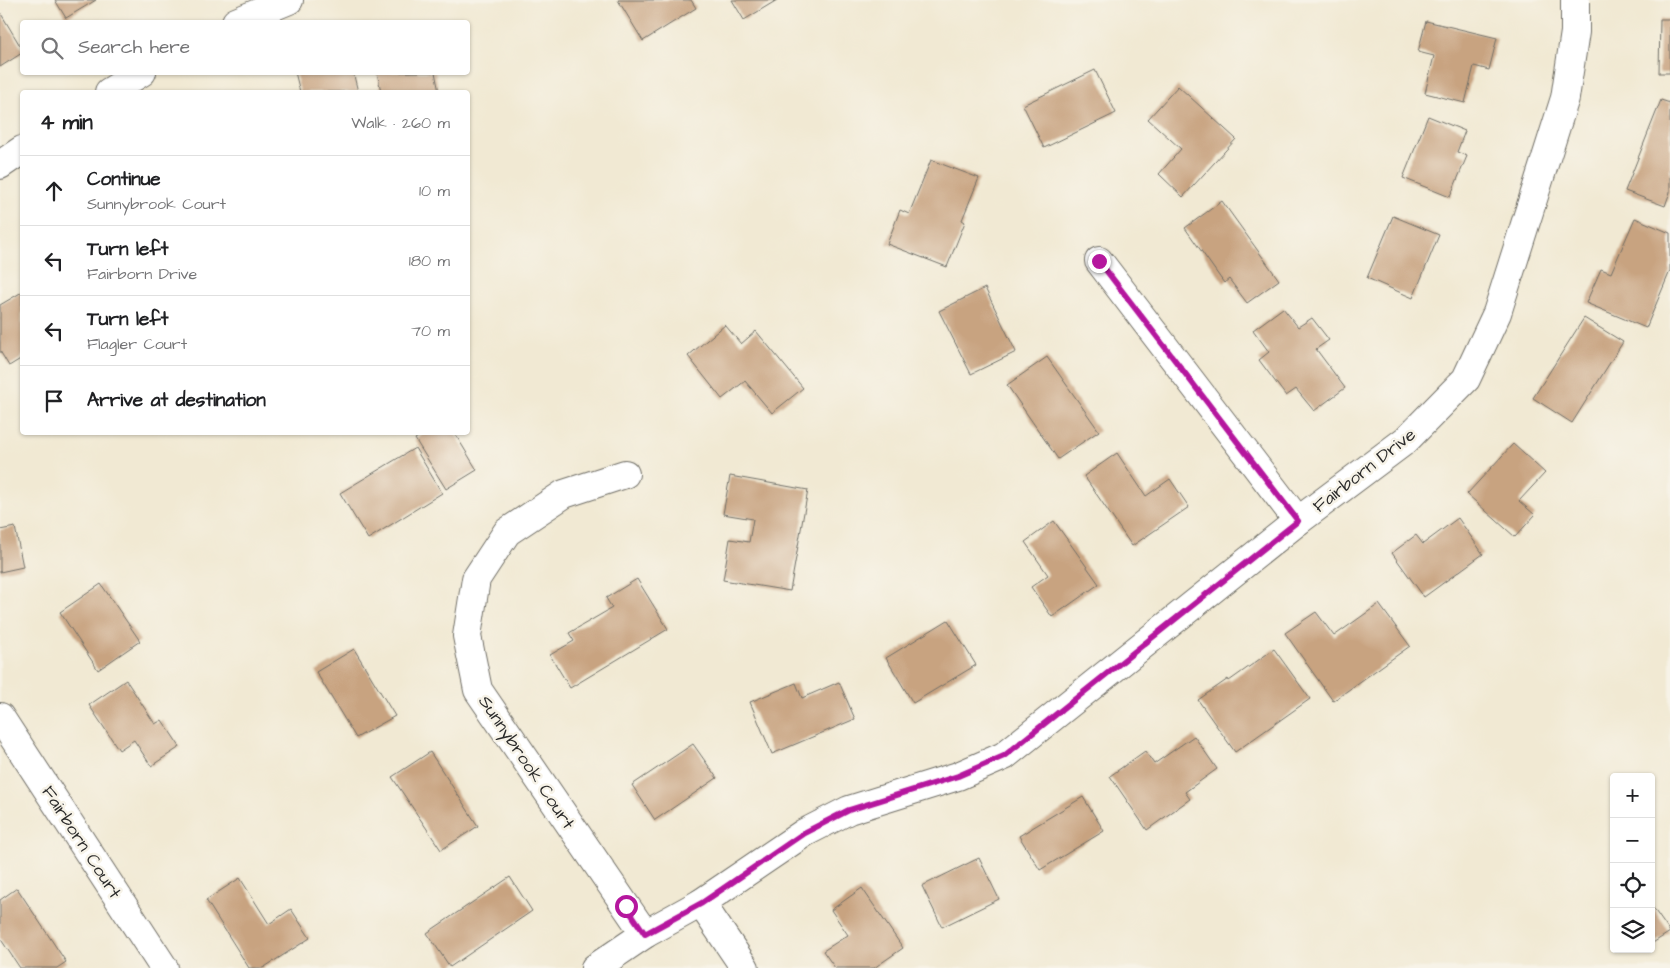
<!DOCTYPE html>
<meta charset="utf-8">
<style>
:root{--surface:#fff;--page:#f2f2f2;--text:#202124;--muted:#757577;--line:#e0e0e0}
body{margin:0;font-family:"Architects Daughter",sans-serif;background:var(--page);color:var(--text)}
.controls{position:absolute;right:15px;bottom:15px;display:grid;overflow:hidden;border-radius:5px;box-shadow:0 1px 4px #0004}
.controls button{width:45px;height:45px;display:grid;place-items:center;padding:0;border:0;border-bottom:1px solid var(--line);background:var(--surface);color:var(--text);font:25px sans-serif}
.stop{position:absolute;width:15px;height:15px;margin:-11px;border:4px solid #b5179e;border-radius:50%;background:#fff}
.stop.end{background:#b5179e;border-color:#fff;box-shadow:0 1px 5px #0008}
.list{margin:0;padding:0;list-style:none}
h2{display:flex;justify-content:space-between;align-items:center;height:65px;margin:0;padding:0 20px;font-size:21px}
h2 small{font-size:16px;font-weight:400;color:var(--muted)}
.list li{display:grid;grid-template-columns:32px 1fr auto;gap:15px;align-items:center;box-sizing:border-box;height:70px;padding:0 20px;border-top:1px solid var(--line)}
.list b{display:block;font-size:19px;white-space:nowrap}
.list p{margin:0;font-size:16px;white-space:nowrap;color:var(--muted)}
.list em{font-size:16px;font-style:normal;color:var(--muted)}
.icon{flex:none;width:28px;height:28px;fill:none;stroke:currentColor;stroke-width:2;stroke-linecap:round;stroke-linejoin:round}
.map{position:relative;flex:none;width:1670px;height:968px;overflow:hidden}
.search{position:absolute;background:var(--surface);box-shadow:0 1px 4px #0004;left:20px;top:20px;width:450px;height:55px;display:flex;align-items:center;gap:12px;box-sizing:border-box;padding:0 18px;border-radius:5px;color:var(--muted);font-size:19px}
.panel{position:absolute;background:var(--surface);box-shadow:0 1px 4px #0004;left:20px;top:90px;width:450px;height:345px;border-radius:5px}
.map>svg:first-child{display:block}
</style>
<div class="map">
<svg width="1670" height="968" viewBox="0 0 1670 968">
<rect width="100%" height="100%" fill="#f7f3e8"/>
<filter id="ink" filterUnits="userSpaceOnUse"><feTurbulence type="fractalNoise" baseFrequency=".02" numOctaves="2"/><feDisplacementMap in="SourceGraphic" scale="10" xChannelSelector="R" yChannelSelector="G"/><feConvolveMatrix kernelMatrix="1 2 1 2 8 2 1 2 1" color-interpolation-filters="sRGB"/></filter>
<filter id="wash" filterUnits="userSpaceOnUse"><feTurbulence type="fractalNoise" baseFrequency=".0096" numOctaves="4" result="noise"/><feDisplacementMap in="SourceGraphic" scale="20" xChannelSelector="R" yChannelSelector="G"/><feGaussianBlur stdDeviation="1.12" result="paint"/><feColorMatrix in="noise" values="0 0 0 0 0 0 0 0 0 0 0 0 0 0 0 0 0 1.4 0 .05"/><feComposite in="paint" operator="in"/></filter>
<g filter="url(#wash)">
<rect width="100%" height="100%" fill="#f1e9d3"/>
<g id="blocks">
<g fill="#c8a380">
<path d="M55 0H96L66 18Z"/>
<path d="M618 0H691L696 8 643 41Z"/>
<path d="M732 0H777L744 20Z"/>
<path d="M0 12 22 49V53L0 67Z"/>
<path d="M1660 19H1670V73H1659Z"/>
<path d="M1426 21 1497 38 1489 70 1474 66 1465 103 1425 93 1434 56 1418 52Z"/>
<path d="M1095 70 1116 113 1044 148 1023 105Z"/>
<path d="M295 72H353L358 92H300Z"/>
<path d="M377 72H435L439 92H381Z"/>
<path d="M1178 86 1236 139 1183 197 1159 174 1181 149 1148 119Z"/>
<path d="M1661 100 1670 103V192L1665 206 1625 191Z"/>
<path d="M1428 116 1465 131 1457 152 1467 156 1450 197 1403 178Z"/>
<path d="M931 160 979 178 962 220 965 222 947 267 887 244 900 210 909 214Z"/>
<path d="M1222 201 1279 280 1247 303 1229 279 1224 283 1185 228Z"/>
<path d="M1393 216 1439 235 1413 298 1367 278Z"/>
<path d="M1635 218 1670 233V271L1646 328 1586 303 1601 269 1611 273Z"/>
<path d="M985 288 1016 352 971 374 939 311Z"/>
<path d="M22 292V358L9 366 0 351V305Z"/>
<path d="M1283 308 1298 327 1312 318 1329 340 1316 349 1345 388 1314 411 1296 389 1286 396 1259 360 1269 352 1253 330Z"/>
<path d="M1584 318 1623 342 1572 423 1533 398Z"/>
<path d="M725 325 741 344 756 331 803 388 772 413 745 381 722 399 688 356Z"/>
<path d="M1047 357 1099 431 1058 459 1007 385Z"/>
<path d="M425 432H454L477 470 446 489 415 439Z"/>
<path d="M1513 444 1545 473 1519 501 1535 515 1515 537 1467 494Z"/>
<path d="M415 448 442 493 368 539 340 493Z"/>
<path d="M1117 453 1146 496 1170 479 1189 507 1132 546 1084 476Z"/>
<path d="M730 476 808 490 790 591 723 580 730 539 749 542 753 519 723 514Z"/>
<path d="M1458 518 1483 554 1424 597 1392 553 1416 535 1423 544Z"/>
<path d="M1054 521 1099 584 1052 617 1031 587 1048 575 1025 542Z"/>
<path d="M15 527 23 567 0 572V530Z"/>
<path d="M637 579 668 629 570 688 550 655 574 641 569 633 612 608 606 598Z"/>
<path d="M101 584 140 641 98 670 60 612Z"/>
<path d="M1379 604 1410 646 1333 701 1285 633 1316 612 1334 636Z"/>
<path d="M948 620 976 665 913 703 886 658Z"/>
<path d="M354 649 395 716 356 738 316 672Z"/>
<path d="M1274 649 1310 699 1235 752 1198 700 1228 679 1229 681Z"/>
<path d="M126 680 155 724 162 720 180 747 151 766 134 740 119 750 89 705Z"/>
<path d="M839 682 855 719 772 754 750 702 796 683 802 698Z"/>
<path d="M1194 736 1217 769 1185 792 1190 799 1147 830 1110 776 1145 751 1154 764Z"/>
<path d="M693 744 717 778 655 820 632 785Z"/>
<path d="M430 752 478 826 441 850 392 777Z"/>
<path d="M1083 797 1104 831 1040 870 1019 836Z"/>
<path d="M979 858 999 899 942 927 922 886Z"/>
<path d="M510 877 532 911 450 967 427 933Z"/>
<path d="M240 878 269 924 291 909 310 938 263 968H249L206 900Z"/>
<path d="M17 888 66 962 57 968H20L0 938V900Z"/>
<path d="M862 888 903 948 874 968H835L823 951 848 935 831 910Z"/>
<path d="M1651 905 1670 932 1651 944Z"/>
</g>
</g>
</g>
<g filter="url(#ink)">
<use href="#blocks" fill-opacity="0" stroke="#706e66" stroke-width="1"/>
<g fill="none" stroke-linecap="round" stroke-linejoin="round">
<defs>
<g id="street">
<path d="M236 22 289 0"/>
<path d="M109 92 142 72"/>
<path d="M0 165 22 150"/>
<path d="M1099 261 1298 521"/>
<path d="M625 474 564 494 507 532 476 579 467 636 478 690 645 934"/>
<path d="M0 717 164 968"/>
<path d="M701 903 745 968"/>
<path d="M595 968 645 934 701 903 804 833 849 810 958 776 1004 756 1298 521 1406 440 1466 379 1497 313 1565 98 1575 32V0"/>
</g>
</defs>
<use href="#street" stroke="#706e66" stroke-width="30"/>
<use href="#street" stroke="#fff" stroke-width="28"/>
</g>
</g>
<g fill="none" stroke-linecap="round" stroke-linejoin="round" filter="url(#ink)">
<path stroke="#b5179e" stroke-width="6" d="M626 906 645 934 702 903 804 833 849 810 958 776 1004 756 1298 521 1099 261"/>
</g>
<g text-anchor="middle" stroke-width="5" stroke-linejoin="round" paint-order="stroke">
<g font-size="18" fill="#2b2b2b" stroke="#f7f3e8">
<text transform="translate(1364 470) rotate(-38)" y="6">Fairborn Drive</text>
<text transform="translate(527 762) rotate(56)" y="6">Sunnybrook Court</text>
<text transform="translate(82 842) rotate(57)" y="6">Fairborn Court</text>
</g>
</g>
</svg>
<div class="controls">
<button>+</button>
<button>−</button>
<button><svg class="icon" aria-label="locate" viewBox="0 0 24 24"><circle cx="12" cy="12" r="6"/><path d="M12 2v4M12 18v4M2 12h4M18 12h4"/></svg></button>
<button><svg class="icon" aria-label="layers" viewBox="0 0 24 24"><path d="M12 4l9 5-9 5-9-5zM3 14l9 5 9-5"/></svg></button>
</div>
<div class="stop" style="left:626px;top:906px"></div>
<div class="stop end" style="left:1099px;top:261px"></div>
<div class="search"><svg class="icon" aria-label="search" viewBox="0 0 24 24"><circle cx="10" cy="10" r="6"/><path d="M15 15l6 6"/></svg>Search here</div>
<section class="panel">
<h2>4 min<small>Walk · 260 m</small></h2>
<ul class="list">
<li><svg class="icon" aria-label="ahead" viewBox="0 0 24 24"><path d="M12 20V5M6 11l6-6 6 6"/></svg><div><b>Continue</b><p>Sunnybrook Court</p></div><em>10 m</em></li>
<li><svg class="icon" aria-label="left" viewBox="0 0 24 24"><path d="M17 20v-9H6M10 6l-5 5 5 5"/></svg><div><b>Turn left</b><p>Fairborn Drive</p></div><em>180 m</em></li>
<li><svg class="icon" aria-label="left" viewBox="0 0 24 24"><path d="M17 20v-9H6M10 6l-5 5 5 5"/></svg><div><b>Turn left</b><p>Flagler Court</p></div><em>70 m</em></li>
<li><svg class="icon" aria-label="arrive" viewBox="0 0 24 24"><path d="M6 21V4h12l-3 4 3 4H6"/></svg><div><b>Arrive at destination</b></div></li>
</ul>
</section>
</div>
